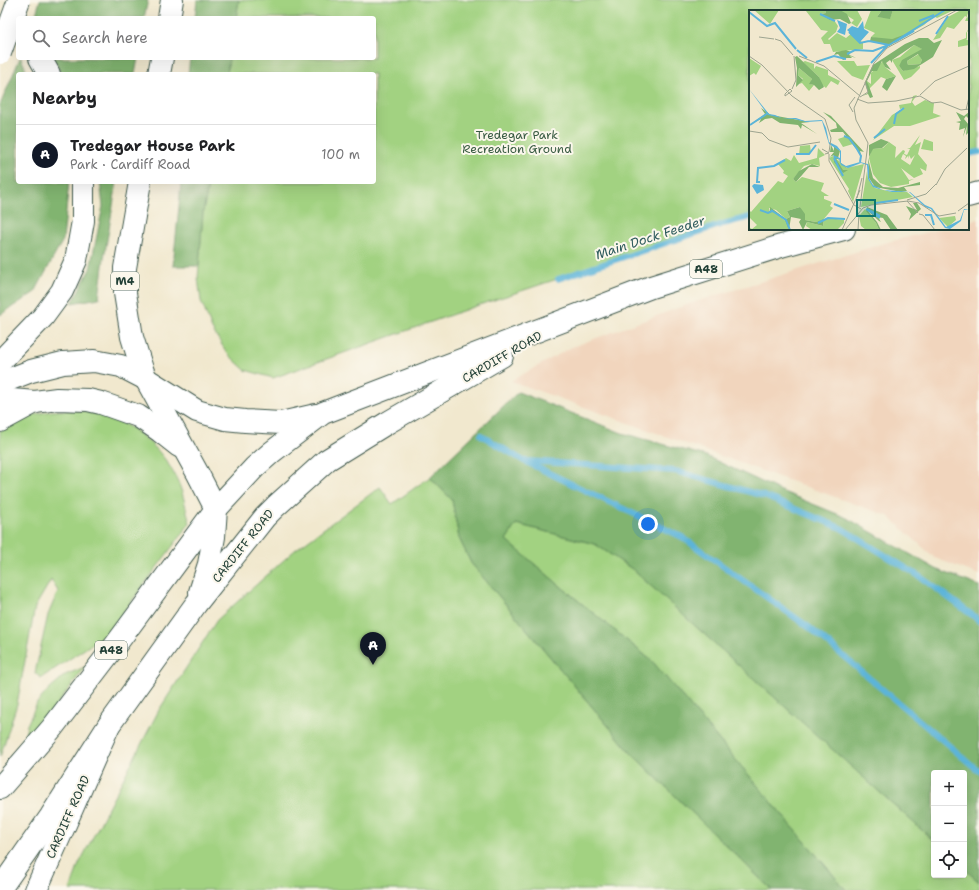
<!DOCTYPE html>
<meta charset="utf-8">
<style>
:root{--surface:#fff;--page:#f2f2f2;--text:#202124;--muted:#757577;--line:#e0e0e0;--accent:#111827}
body{margin:0;font-family:"Shantell Sans",sans-serif;background:var(--page);color:var(--text)}
.controls{position:absolute;right:12px;bottom:12px;display:grid;overflow:hidden;border-radius:4px;box-shadow:0 4px 16px #0002}
.controls button{width:36px;height:36px;display:grid;place-items:center;padding:0;border:0;border-bottom:1px solid var(--line);background:var(--surface);color:var(--text);font:20px sans-serif}
.you{position:absolute;left:648px;top:524px;width:14px;height:14px;margin:-10px;border:3px solid #fff;border-radius:50%;background:#1a73e8;box-shadow:0 0 0 6px #1a73e833}
.badge{display:grid;place-items:center;width:26px;height:26px;border-radius:50%;background:var(--accent);color:#fff;font-size:13px;font-weight:700}
.pin{position:absolute;translate:-50% -33px;filter:drop-shadow(0 1px 2px #0008)}
.pin::after{content:'';position:absolute;top:21px;width:14px;height:12px;background:inherit;clip-path:polygon(0 0,100% 0,50% 100%)}
.list{margin:0;padding:0;list-style:none}
h2{display:flex;justify-content:space-between;align-items:center;height:52px;margin:0;padding:0 16px;font-size:17px}
h2 small{font-size:13px;font-weight:400;color:var(--muted)}
.list li{display:grid;grid-template-columns:26px 1fr auto;gap:12px;align-items:center;box-sizing:border-box;height:60px;padding:0 16px;border-top:1px solid var(--line)}
.list b{display:block;font-size:15px;white-space:nowrap}
.list p{margin:0;font-size:13px;white-space:nowrap;color:var(--muted)}
.list em{font-size:13px;font-style:normal;color:var(--muted)}
.icon{flex:none;width:22px;height:22px;fill:none;stroke:currentColor;stroke-width:2;stroke-linecap:round;stroke-linejoin:round}
.map{position:relative;flex:none;width:979px;height:890px;overflow:hidden}
.search{position:absolute;background:var(--surface);box-shadow:0 4px 16px #0002;left:16px;top:16px;width:360px;height:44px;display:flex;align-items:center;gap:10px;box-sizing:border-box;padding:0 14px;border-radius:4px;color:var(--muted);font-size:15px}
.panel{position:absolute;background:var(--surface);box-shadow:0 4px 16px #0002;left:16px;top:72px;width:360px;height:112px;border-radius:4px}
.map>svg:first-child{display:block}
</style>
<div class="map">
<svg width="979" height="890" viewBox="0 0 979 890">
<rect width="100%" height="100%" fill="#fbf7ec"/>
<filter id="ink" filterUnits="userSpaceOnUse"><feTurbulence type="fractalNoise" baseFrequency=".025" numOctaves="2"/><feDisplacementMap in="SourceGraphic" scale="8" xChannelSelector="R" yChannelSelector="G"/><feConvolveMatrix kernelMatrix="1 2 1 2 8 2 1 2 1" color-interpolation-filters="sRGB"/></filter>
<filter id="wash" filterUnits="userSpaceOnUse"><feTurbulence type="fractalNoise" baseFrequency=".012" numOctaves="4" result="noise"/><feDisplacementMap in="SourceGraphic" scale="16" xChannelSelector="R" yChannelSelector="G"/><feGaussianBlur stdDeviation="0.9" result="paint"/><feColorMatrix in="noise" values="0 0 0 0 0 0 0 0 0 0 0 0 0 0 0 0 0 1.4 0 .05"/><feComposite in="paint" operator="in"/></filter>
<g filter="url(#wash)">
<rect width="100%" height="100%" fill="#f1e8ce"/>
<path fill="#f1d5bd" d="M979 219V575L935 558 888 516 511 381 572 347 689 304 881 244 940 229H968V222Z"/>
<g fill="#a2d281" stroke="#60885a">
<path d="M239 0H979V152L968 154V11H750V217L723 224 479 305 273 378 245 370 227 353 212 329 201 301 198 278 199 266 203 212 209 182H374V74H227L229 58H374V18H236Z"/>
<path d="M70 410C83 411 96 412 109 417 139 428 165 452 178 482 184 495 186 510 190 523L107 634 41 678 35 673 48 615 58 591 51 580 35 607 17 704 0 757V431L32 415 51 411Z"/>
<path d="M430 477 452 500 459 538 471 563 631 753 772 890H70L79 864 159 710 217 620 295 550 380 487 392 504Z"/>
<path d="M516 524 595 544 632 569 934 841V875H964V868L979 882V890H846L652 661 564 589 506 540Z"/>
<path d="M85 667 48 717 22 750 27 725 37 703 49 689 65 675Z"/>
</g>
<g fill="#81b46f" stroke="#507852">
<path d="M40 0H148L144 18H35Z"/>
<path d="M197 0H239L236 18H195Z"/>
<path d="M20 58H21L28 74H18V182H69L63 240 35 292 0 315V105Z"/>
<path d="M53 58H138L135 74H61Z"/>
<path d="M190 58H229L227 74H188Z"/>
<path d="M100 182H117L104 258 99 298 72 303 90 269 103 206Z"/>
<path d="M181 182H209L203 212 199 266H173L179 206Z"/>
<path d="M518 392 622 433 706 456 781 491 847 518 936 569 979 586V882L964 868V773H934V841L632 569 595 544 516 524 506 540 564 589 652 661 846 890H772L631 753 471 563 459 538 452 500 430 477Z"/>
</g>
<g fill="none" stroke-linecap="round" stroke-linejoin="round">
<g stroke="#5bb4d9" stroke-width="6">
<path d="M968 154 979 152"/>
<path d="M558 279 723 224 750 217"/>
<path d="M481 435 524 461 682 537 810 628 979 771"/>
<path d="M527 461 675 471 764 496 841 528 919 576 979 620"/>
</g>
</g>
</g>
<g filter="url(#ink)">
<g fill="none" stroke-linecap="round" stroke-linejoin="round">
<defs>
<g id="major">
<path d="M968 196 979 193"/>
<path d="M147 381 198 474 216 509 214 537 209 564 200 592"/>
<path d="M0 383 31 371 63 363 94 361 121 366 146 379 197 411 225 419 245 421 281 423 316 415"/>
<path d="M0 399 35 402"/>
<path d="M0 421 35 402 57 399 88 400 101 403 138 416 160 431 179 446"/>
<path d="M0 788 52 728 114 647 216 509 255 467 272 452 323 413 651 287 781 246 844 229"/>
<path d="M36 890 109 725 196 604 265 517 276 506 327 460 387 423 502 356"/>
</g>
<g id="highway">
<path d="M169 18 172 0"/>
<path d="M40 58 49 74"/>
<path d="M159 74 162 58"/>
<path d="M140 182 125 268V293L132 337 142 369 146 379"/>
<path d="M0 362 43 317 62 291 76 260 83 221V182"/>
<path d="M0 889 51 816 109 725"/>
</g>
</defs>
<use href="#major" stroke="#3e574b" stroke-width="24"/>
<use href="#highway" stroke="#3e574b" stroke-width="24"/>
<use href="#major" stroke="#fff" stroke-width="22"/>
<use href="#highway" stroke="#fff" stroke-width="22"/>
<defs>
<path id="highway-bridge" d="M0 53 19 0"/>
</defs>
<use href="#highway-bridge" stroke="#3e574b" stroke-width="24" stroke-linecap="butt"/>
<use href="#highway-bridge" stroke="#fff" stroke-width="22"/>
</g>
</g>
<g text-anchor="middle" stroke-width="4" stroke-linejoin="round" paint-order="stroke">
<g fill="#fbf7ec" stroke="#61756b" stroke-width="1">
<rect x="690" y="260" width="32" height="18" rx="3"/>
<rect x="111" y="272" width="28" height="18" rx="3"/>
<rect x="95" y="641" width="32" height="18" rx="3"/>
</g>
<g font-size="11" font-weight="bold" fill="#1f3d34">
<text x="706" y="273">A48</text>
<text x="125" y="285">M4</text>
<text x="111" y="654">A48</text>
</g>
<g font-size="12" fill="#395b43" stroke="#fbf7ec">
<text x="517" y="139">Tredegar Park<tspan x="517" dy="14">Recreation Ground</tspan></text>
</g>
<g font-size="12" fill="#1f3d34" stroke="#fbf7ec">
<text transform="translate(502 357) rotate(-30)" y="4">CARDIFF ROAD</text>
<text transform="translate(243 546) rotate(-51)" y="4">CARDIFF ROAD</text>
<text transform="translate(68 817) rotate(-66)" y="4">CARDIFF ROAD</text>
</g>
<g font-size="13" font-style="italic" fill="#2e5b5d" stroke="#fbf7ec">
<text transform="translate(650 237) rotate(-18)" y="5">Main Dock Feeder</text>
</g>
</g>
<g transform="translate(749 10)">
<rect width="220" height="220" fill="#f1e8ce"/>
<path d="M5 0H30L21 14ZM76 0 77 3 72 4 85 10 89 16 87 22 79 29 80 30 88 23 97 28 103 23 114 33V39L84 42 81 34H75L72 28 79 21 72 20 57 1ZM108 0 113 9 108 17 102 13 105 10 91 1ZM122 0H133L128 7 141 8 144 0H205L188 8 185 6 175 15 152 28 134 30 122 27 126 23 115 18ZM212 0H220L218 6 220 11H216L218 7 216 6 205 19 198 17 191 28 184 30 199 7ZM220 18V20L218 22V29H217L220 31V35L209 37V31L217 28V23ZM165 35 174 39 150 56 154 61 171 56V58L162 67 155 70 143 50 151 47ZM170 44 173 50 171 54 159 55 158 51ZM0 48 12 56 7 65 5 63 0 66ZM56 51 65 54V59L67 56 79 60V65L91 71 89 75 82 71 77 78 71 73 70 67 54 52ZM88 51H105L108 56 121 55 114 70 103 66ZM134 51 136 57 147 66 137 69 132 67 120 79 118 71 122 74V63ZM50 58 63 69 61 74 65 75 60 81 53 73 50 74 54 69 49 65ZM168 85 163 92 166 96 176 90 185 93 184 103 192 106 161 116H145L124 130 143 105 155 98 151 99 150 95 162 93 164 86ZM171 125 166 135 172 132 169 144 178 155 177 161 171 158 174 164 165 168 152 158 160 170 165 169 160 171V174L142 177 131 173 124 164 120 148 123 139 134 138 140 132 147 137 146 148 154 140 156 141 155 144 158 145 161 139 158 138H161ZM154 144 157 146 156 149 159 146V149L160 145 162 149 166 145 161 155 152 149ZM98 126 104 134 94 137 89 129ZM175 129 184 132V141L172 139ZM61 135 62 143 50 145 51 136ZM69 138 76 145 70 148 71 156 63 154 55 156 44 169 47 172 53 167 75 173 72 181 80 186H75V189L83 192 81 196 84 198 74 210 67 212 56 210 51 197 38 201 41 207 37 209 27 200 20 198 21 202 24 201 38 212 40 220H0V217L3 219 8 215 0 207V200L2 202 29 171 34 173 39 166 34 163 35 161 29 154 37 148 42 151 45 145 50 153 68 148ZM84 146 98 158 115 154 104 192 99 181 100 179 80 148ZM118 161 119 169 126 178 143 182H158L164 187 112 197ZM116 199 127 213 130 220H117L112 216 110 206ZM206 206 207 210 199 217 190 208ZM79 208 95 210V213L88 220H63L57 216 58 212 74 216 75 210Z" fill="#a2d281" fill-rule="evenodd"/>
<path d="M76 0H91L98 4 102 13 100 14 91 9 81 10 72 4 77 3ZM133 0H144L141 9 128 7ZM166 21 133 40 138 35 121 31 122 27 143 29ZM170 28H179L185 33 193 30 184 47 165 59 154 61 150 56 153 50 173 39 165 35 143 50V53L141 50 137 53 142 60 136 57 133 51 128 61H123L118 71 124 87 121 88 119 84 113 86 119 83 116 72 124 55 156 34ZM169 44 173 50 171 54 159 55 158 51ZM97 40 102 42 100 45 103 46 107 48 101 46 103 48H95L97 49 94 50 89 44 85 45 87 42ZM48 46 70 67 75 77 70 80 65 75 60 74 63 69 50 58 49 65 54 70 47 77 48 58 46 47ZM147 66 138 81 133 77 137 69ZM12 98 22 105 61 112 52 113 68 124 53 115 52 119 49 115 31 113 23 108 16 109 10 113 12 109 2 114 16 104ZM74 102 82 106 115 142 111 141 112 145 94 122H82L81 120 88 118 87 113ZM207 102 215 106 220 102 219 108 217 106 215 109 220 115V122L217 125 218 116 214 127 216 118 210 120 211 113 207 112 212 111ZM132 129 140 132 133 138 124 139 120 147V135ZM82 135 85 141V136L91 141 89 148 93 156 99 158 111 154 98 158 93 156 89 149H87L94 160H99L94 163 85 152V145L81 147 85 142H81ZM119 148 124 168 134 177 149 178 171 172V175L155 177 158 181 152 182 126 177 120 168ZM63 154 71 157H60L47 172 44 169 50 161ZM164 193H168L172 199 160 210 162 204 157 196 168 200ZM21 197 37 209 41 207 38 201 51 197 56 204V210L67 212 75 209 74 216 58 212 54 220 50 212 52 209 42 207 40 220 36 210 24 201 21 203ZM118 197 138 205 149 220H142L134 208 129 207 132 212 130 211 118 200 128 212 132 220H130L127 213 117 201Z" fill="#81b46f" fill-rule="evenodd"/>
<path d="M88 10 98 14 96 25 88 22 91 18ZM114 11 115 19 120 22 111 32 98 20 103 16 109 18ZM0 79 20 104 26 105 33 108H47L56 111 73 110 77 118 80 132 88 136 92 141V153L97 156 111 152 119 154 120 157V168L124 175 134 180 161 182 176 195 183 198 197 217 211 210 215 199 220 200H215L212 211 201 219 196 218 182 199 176 197 160 182H143L130 179 124 177 119 169 118 155 112 153 99 158 92 155 90 149 85 148 84 145 91 148V141L80 134 73 111 57 112 45 109 33 108 19 105ZM5 174 14 175 15 180 8 184 3 176Z" fill="#5bb4d9"/>
<path fill="none" stroke="#5bb4d9" stroke-width="2" d="M0 2 18 16 26 13 47 39M71 4 86 11M170 11 185 5M100 22 111 33 120 31M187 24 199 6M120 31 140 35 196 0M146 32 165 21M48 40 58 48M98 44 106 40 124 41 137 36M67 52 85 46 97 49M122 53 139 35M145 114 147 104 155 98M1 115 19 103M95 126 100 128 108 139 112 146 111 152M125 128 136 119M47 144H60L67 135M85 148 94 166M11 172H8L9 158 25 156 36 150M127 193 149 190M85 194 100 200M117 199 131 208M118 199 131 206M11 200 19 203 23 201M22 200 37 210 41 220M176 205H182L185 215M69 213 79 208 96 209"/>
<path fill="none" stroke="#9da490" stroke-width="1" d="M10 27 25 29M26 29 32 31 44 45M0 46 13 55 43 86 76 109 82 128 80 142M50 46 75 56 111 86M41 79 43 81 36 86V84ZM43 79 47 70 45 46M171 85 186 71 220 56M171 86 183 93 192 92 212 100 220 99M111 87 119 82 116 72M108 89 119 93 147 91 171 86M217 100 220 87M104 102 100 95 106 87M0 121 13 123 20 130 39 137 71 132M73 139 80 143 76 144M80 144V151L105 195 112 199M187 175 196 159 218 138M108 188 113 168M158 190 177 184 187 174M158 191 169 203M111 197 119 133 107 110 105 98 125 53 138 38 208 0M209 201 220 193M109 204 114 198 122 195 159 191 170 193 190 206 207 203M170 204 174 205 186 220M93 220 111 180M96 220 110 203M109 220 110 204"/>
<path fill="#0f766e" fill-opacity="0.15" stroke="#0f766e" stroke-width="2" d="M108 190H126V206H108Z"/>
<rect width="220" height="220" fill="none" stroke="#1f3d34" stroke-width="2"/>
</g>
</svg>
<div class="controls">
<button>+</button>
<button>−</button>
<button><svg class="icon" aria-label="locate" viewBox="0 0 24 24"><circle cx="12" cy="12" r="6"/><path d="M12 2v4M12 18v4M2 12h4M18 12h4"/></svg></button>
</div>
<div class="you"></div>
<div class="pin badge" style="left:373px;top:665px">A</div>
<div class="search"><svg class="icon" aria-label="search" viewBox="0 0 24 24"><circle cx="10" cy="10" r="6"/><path d="M15 15l6 6"/></svg>Search here</div>
<section class="panel">
<h2>Nearby<small></small></h2>
<ul class="list">
<li><span class="badge">A</span><div><b>Tredegar House Park</b><p>Park · Cardiff Road</p></div><em>100 m</em></li>
</ul>
</section>
</div>
